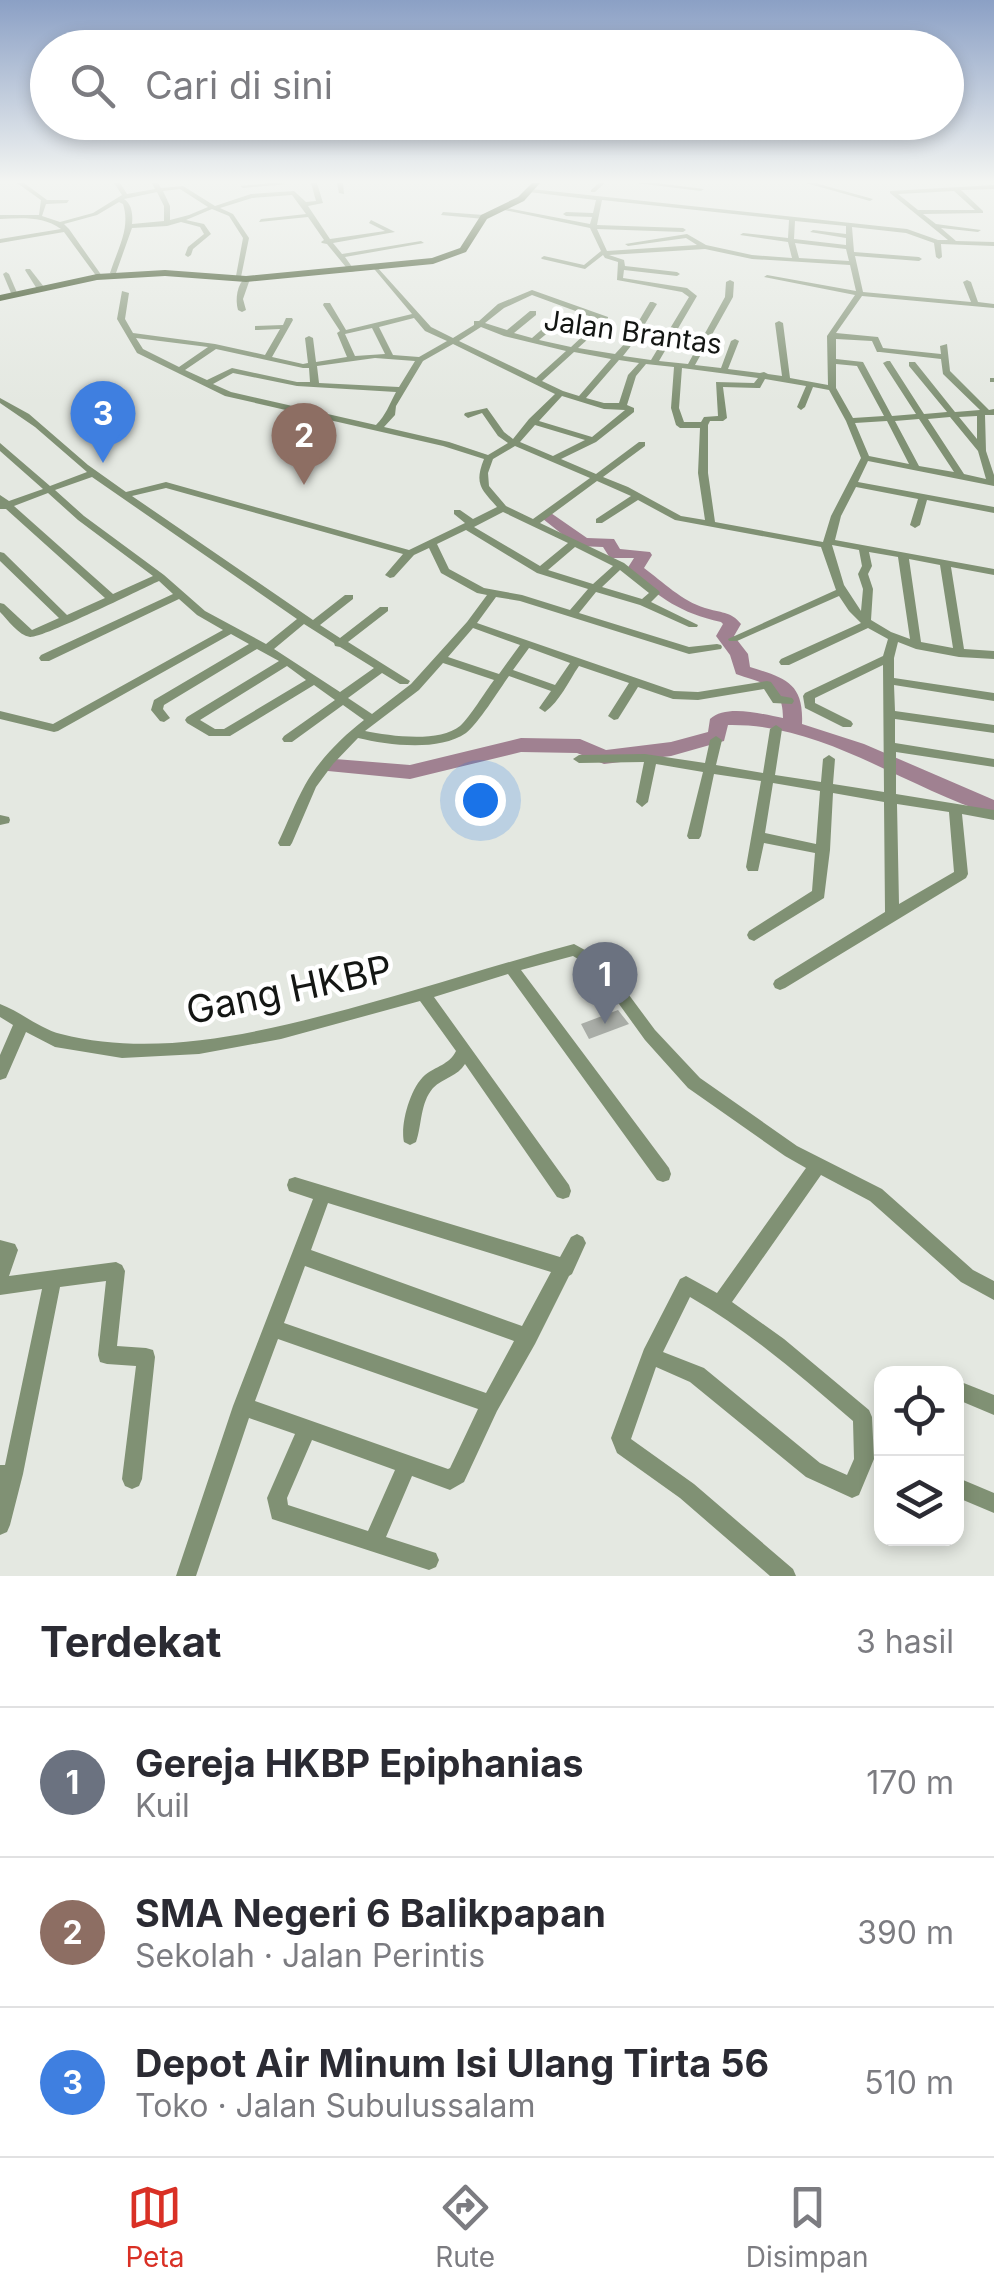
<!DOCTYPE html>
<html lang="id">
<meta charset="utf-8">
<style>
:root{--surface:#fff;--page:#f2f2f3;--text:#2b2b33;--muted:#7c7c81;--line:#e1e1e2;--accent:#d93025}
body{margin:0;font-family:Inter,sans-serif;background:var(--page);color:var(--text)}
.controls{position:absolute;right:30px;bottom:30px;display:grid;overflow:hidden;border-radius:20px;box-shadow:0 5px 15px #0003}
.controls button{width:90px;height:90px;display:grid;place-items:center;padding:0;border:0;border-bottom:2px solid var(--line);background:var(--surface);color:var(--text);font:50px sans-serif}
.you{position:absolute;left:480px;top:800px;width:35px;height:35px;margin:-25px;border:8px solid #fff;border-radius:50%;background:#1a73e8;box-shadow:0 0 0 15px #1a73e833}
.badge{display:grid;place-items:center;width:65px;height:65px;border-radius:50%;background:var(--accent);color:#fff;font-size:32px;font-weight:700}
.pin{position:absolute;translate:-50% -82px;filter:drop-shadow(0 2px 5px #0008)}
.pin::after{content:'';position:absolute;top:52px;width:35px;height:30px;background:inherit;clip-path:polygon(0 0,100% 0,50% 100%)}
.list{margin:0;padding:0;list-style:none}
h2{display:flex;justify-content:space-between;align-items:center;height:130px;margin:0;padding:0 40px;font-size:42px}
h2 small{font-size:32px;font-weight:400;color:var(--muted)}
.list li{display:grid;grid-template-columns:65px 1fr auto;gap:30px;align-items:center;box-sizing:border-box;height:150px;padding:0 40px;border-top:2px solid var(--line)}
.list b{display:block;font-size:38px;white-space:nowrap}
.list p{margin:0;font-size:32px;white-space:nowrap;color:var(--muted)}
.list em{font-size:32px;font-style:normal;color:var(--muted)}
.icon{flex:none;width:55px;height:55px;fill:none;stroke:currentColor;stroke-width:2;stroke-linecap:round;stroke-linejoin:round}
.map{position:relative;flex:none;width:994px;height:1576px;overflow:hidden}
.search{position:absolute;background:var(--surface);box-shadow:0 5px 15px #0003;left:30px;right:30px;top:30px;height:110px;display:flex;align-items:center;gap:25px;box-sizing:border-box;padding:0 35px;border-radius:55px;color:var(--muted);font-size:38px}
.sheet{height:580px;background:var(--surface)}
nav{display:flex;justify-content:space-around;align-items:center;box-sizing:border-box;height:140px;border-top:2px solid var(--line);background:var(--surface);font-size:28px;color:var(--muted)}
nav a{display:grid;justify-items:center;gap:5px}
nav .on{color:var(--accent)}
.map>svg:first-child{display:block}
</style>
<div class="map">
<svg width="994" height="1576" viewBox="0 0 994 1576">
<rect width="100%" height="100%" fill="#e4e8e1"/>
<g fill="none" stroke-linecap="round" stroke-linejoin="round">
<path fill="#a08191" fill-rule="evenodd" d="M548 511 587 538 614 539 620 549 650 552 652 555 644 568C663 582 682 601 705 608 720 613 731 611 741 624L734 636 748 654 750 667C784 678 804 682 802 724L864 744 994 800V815C905 788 823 723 728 725L724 741 671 756 604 764 577 753 521 752 410 779 328 771 325 766 335 759 410 765 521 738 580 739 606 750 671 742 708 732 710 719C726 704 762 714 783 718 783 684 764 684 736 674L730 655 716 636 723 624 721 622C680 613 661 598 629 572L627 569 634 558H610L603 547 577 546 543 519 540 516Z"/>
</g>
<path fill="#a9ada7" d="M618 1010 629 1024 589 1039 581 1024Z"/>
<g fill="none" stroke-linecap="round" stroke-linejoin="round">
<g fill="#809174" fill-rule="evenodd">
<path d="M17 183H24L47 200H69L67 203 46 204 42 216 60 222 93 213 122 195 114 183H120L127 194 155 189 152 183H158L161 188 183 186 215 206 251 194 294 191 306 202 316 201 311 183H317L323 203 308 206 330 239 385 231 369 223 371 220 395 232 333 243 342 254 421 241 424 243 345 257 355 271 350 272 327 244 322 243 321 242 324 240 308 217 259 222 261 219 306 214 292 195 252 198 220 208 233 214 249 238 241 277 236 276 243 238 229 216 212 209 186 220 204 224 211 234 193 249 191 255 188 257 185 255 188 247 204 234 200 227 181 222 167 226 132 228 116 273 113 275 110 273C117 250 131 229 123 204L119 202 97 215 64 224 69 229 102 276 99 278 97 277 64 232 0 243V239L61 229C43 216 22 218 0 219V215H39L41 200ZM180 189 208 207 189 215 170 220V206L163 191ZM157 192 164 206V221L132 224C133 215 132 204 124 199Z"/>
<path d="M272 183 288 184 243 188 240 186Z"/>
<path d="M337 183H343L344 194 339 193Z"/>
<path d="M599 183H605L595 192H591V190Z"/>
<path d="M636 183H656L704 189 701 191Z"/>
<path d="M806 183H815L873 199 870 201Z"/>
<path d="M994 185V189L961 190 983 211V213L923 214 936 224 981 230 978 232 941 228 956 241 994 242V246L941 244 942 257 939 259 936 257 934 243 906 233 852 227 854 252 919 257 922 259 919 261 855 256 863 292 971 302 963 282 967 280 971 282 978 302 994 304V308L862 296 836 333 878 337 883 348 941 354 940 346 947 344 950 371 989 410 994 409V415H985L986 451 994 475V486L868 461 858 482 994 507V513L927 500 920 525 915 528 910 525 918 499 856 487 841 516 835 540 994 569V575L951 567 964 649 994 651V659L959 657 916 649 898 642 894 658V678L994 693V701L894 685 895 711 994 725V733L895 719V743L994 759V767L896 752V794L994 810V820L962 814 968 874 966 878 785 988 780 990 775 988 773 984 775 980 885 912 884 802 833 793 830 850 824 898 754 941 749 939 747 935 749 931 812 891 815 853 764 843 758 871H748L746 867 761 781 714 774 701 836 699 839H689L687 836 703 772 656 764 648 802 642 807 636 802 644 762 579 763 573 759 579 755 645 754 705 763 710 740 716 736 722 740 716 765 763 773 770 729 776 725 782 729 775 775 821 782 823 759 829 755 835 759 833 784 884 792 883 665 815 698V703L851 721 853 724 851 727H843L805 708 803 696 805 693 883 656 888 639 868 628 789 665H781L779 662 781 659 861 623 849 611 839 596 737 641H729L728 639 836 590 821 547 675 520 638 500 602 523H596V519L631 496 597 481 540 523 624 563 659 591 660 593 651 602 698 625 697 627H689L640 605 596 592 579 613 689 647 717 644 721 645 722 647 721 649 689 654 520 601 496 597 477 623 674 691 698 692 767 681 771 682 781 696 792 698 794 701 792 704 773 703 764 689 698 700 673 699 638 687 618 719 614 720 608 716 629 683 579 666C568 682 560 701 545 712L539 708 551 691 509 676C499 690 478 724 466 733 438 752 388 745 358 738L333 764 316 787 292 843 290 846H280L278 843C287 824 295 803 305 785 319 760 342 737 364 720L343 705 292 742H284L282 739 284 736 335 700 314 685 230 736H209L187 723 185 720 187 717 279 661 257 649 164 705 163 709 170 718 164 722 160 721 151 710 154 700 249 644 231 634 58 731 54 732 0 719V711L53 724 223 630 197 615 179 599 49 661H41L39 658 41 655 173 594 159 581C139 590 43 638 30 637 18 635 8 620 0 612V603L4 604 32 630 59 618 0 561V552L4 553 67 615 105 598 6 509H0V495L9 501 43 489 0 451V443L50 486 87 472 35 427 0 403V398L29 414 88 465 126 492 166 482 409 550 465 523 454 514V510H460L473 519 497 507C481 489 474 484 484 459L443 446 225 396 137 353 117 319 122 291 129 293 125 319 133 333 215 344 265 355 280 329 258 330H255V326L283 325 286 318H292L293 320 272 357 303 364 308 363 305 338 309 336 313 338 316 362 347 357 337 333 340 331 323 305 324 303H330L346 330 412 314 375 270 374 269 377 267 431 327 453 338 474 325V321H479L498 304 532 290 608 317V321L578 348 615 354 627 341 650 302H653L657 304 634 342 623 356 651 360 689 297 682 292 617 280 618 262 605 258 603 255 585 269 542 259 541 258 544 256 584 265 601 251 590 228 504 210 502 207 590 224 592 217 566 216 563 214 566 212 593 213 596 200 529 192 531 189 907 229 938 240H948L890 193V191ZM954 191 975 210H918L898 194ZM602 200 789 220 788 238 743 233 740 235 788 242 792 258 752 255 706 245 687 234 625 244 628 246 686 238 697 245 607 251 597 229 683 232 686 230 683 228 597 225ZM795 221 846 226V234L813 230 810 232 846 238V245L794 239ZM795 243 846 249 849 261 799 258ZM705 249 752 259 850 265 856 291 767 275 764 277 855 295 827 336 828 385 790 378 783 323 779 321 775 323 782 376 768 374 764 372 760 373 728 369 739 341 735 339 731 341 721 368 695 365 733 297 734 282 730 280 726 282 725 297 688 364 659 361 697 296 687 288 623 278 624 270 677 276 680 274 677 272 625 266 624 260 609 255ZM532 295 600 320 571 347 539 340 562 321V317H556L532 338 514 333 536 315V311H530L507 330 485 323 504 308ZM414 318 425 331 447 341 419 357 393 355 379 327ZM481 327 504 336 566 351 536 378 459 341ZM372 328 385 354 355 356 345 334ZM136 338 208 347 179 367 143 349ZM836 339 872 341 877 352H880L941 359 943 374 980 410 955 412 915 362H909V366L947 412 924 414 890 361H887L883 363 916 414 892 416 863 362 836 359ZM453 344 555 394 529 419 513 439 504 432 487 408 465 413 464 415 468 418 482 413 498 436 508 443 488 455 449 442 384 427 395 415 396 406 423 361ZM216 349 303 368H309L310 382H297L232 368 207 380 185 370ZM574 352 611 359 579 396 563 391 542 381ZM375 358 415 361 399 387 319 383 317 366ZM619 360 639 363 628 375 619 403H604L586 398ZM646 364 674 367 671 408 676 425 680 428H700L698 473 705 520 681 516 628 487 603 477 645 446V442H639L596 474 561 459 596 442 634 412V408L627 405 636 376ZM836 364 857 366 884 416 853 418 836 388ZM682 368 758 378 754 383 716 382 718 416 704 417 701 422H684L679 408ZM233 373 297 386 396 392C389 405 386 415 376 425L231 392 213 384ZM765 379 806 386 797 407 801 410 805 407 813 387 829 390 846 421 861 458 831 516 823 542 715 522 708 473V425L710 421H723L727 418 723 387 757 388H760ZM562 396 604 409 625 410 592 437 539 421ZM977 416V439L959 417ZM950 417 978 451 986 479 964 474 928 419ZM919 419 954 472 919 466 895 421ZM887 421 909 464 869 456 855 423ZM535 425 585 440 553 456 520 442ZM515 446 590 478 533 519 506 506 489 486 488 473 493 459ZM92 477 297 619 266 644 205 611 164 575 84 516 55 490ZM166 488 403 554 385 575 390 578 394 577 414 555 429 548 441 573 477 593 487 595 467 622 411 684 372 714 348 698 382 673 400 684H408L410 681 348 642 388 611V607H380L340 638 320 625 353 599V595H345L313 620 132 496ZM48 493 78 520 153 576 113 594 14 506ZM503 512 568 543 540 566 474 527ZM466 530 537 573 588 589 570 610 522 595 484 588 449 569 437 544ZM832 545 859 550 862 566 858 574 863 589 861 611 844 585ZM575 547 613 566 593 584 548 570ZM869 552 898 557 910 639 891 632 871 620 873 589 868 574 872 566ZM909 559 940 565 953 648 921 642ZM620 570 649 593 642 599 602 587ZM304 624 334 643 335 646 340 647 374 668 340 692 274 649ZM473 628 520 645 499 674 448 657ZM529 648 570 663 555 685 513 670ZM443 663 494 680C485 692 470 717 460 726 439 743 390 736 365 731L419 690ZM287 666 306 680 224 729H215L200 720ZM773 783 820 791 816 844 765 833ZM897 804 949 812 954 872 899 904Z"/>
<path d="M443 212 484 215 487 217 484 219 441 215Z"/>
<path d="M26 269H30L44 287 43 289H37L25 270Z"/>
<path d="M6 272 9 274 18 295 11 293 3 274Z"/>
<path d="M246 277 250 279 243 299 246 310 242 312 238 310C235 299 237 284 246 277Z"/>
<rect x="990" y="378" width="4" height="4"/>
<path d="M0 815 9 817 10 820 9 823 0 825Z"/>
<path d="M574 944 603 960 655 1030 700 1078 797 1146 882 1189 973 1270 994 1281V1300L961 1282 870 1201 821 1175 732 1302 784 1339 869 1410 872 1417 874 1459 859 1495 852 1498 806 1477 690 1382 656 1367 631 1439 694 1484 793 1569 796 1576H770L680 1498 617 1453 611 1438 644 1349 680 1279 686 1276 717 1293 806 1168 785 1156 688 1088 645 1040 593 968 573 956 521 970 669 1168 671 1174 669 1180 663 1182 657 1180 508 974 434 997 569 1185 571 1191 569 1197 563 1199 557 1197 465 1064C458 1076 443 1078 433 1088 420 1103 422 1125 416 1142L410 1145 404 1142C400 1125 410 1088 425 1075 436 1066 449 1065 456 1051L420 1001 281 1039 199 1054 122 1058 55 1047 26 1032 6 1078 0 1080V1055L13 1025 0 1017V1004C21 1012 40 1029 61 1034 148 1056 240 1037 325 1015 408 994 490 966 574 944ZM690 1297C749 1331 801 1376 853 1421L854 1459 847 1475 820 1463 704 1368 663 1352Z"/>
<path d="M295 1177 560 1257 571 1237 577 1234 583 1237 586 1243 572 1274 569 1276 535 1344 497 1411 464 1482 450 1490 412 1476 386 1537 436 1553 439 1560 436 1567 429 1570 272 1519 267 1498 295 1434 249 1418 196 1576H176L233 1406 313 1199 289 1191 287 1185 289 1179ZM328 1203 551 1272 522 1326 311 1250ZM305 1266 514 1341 486 1393 284 1323ZM278 1339 478 1409 450 1468 448 1469 255 1401ZM312 1440 395 1470 368 1531 288 1505 287 1498Z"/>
<path d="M0 1240 15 1244 18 1250 9 1276 116 1262 122 1265 125 1271 117 1346 146 1348 153 1350 155 1357 142 1479 139 1486 132 1489 125 1486 122 1479 136 1366 107 1364 100 1362 98 1355 106 1281 60 1287 23 1474 10 1525 7 1532 0 1535V1465H5L42 1289 0 1295Z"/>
<path d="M956 1380 994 1395V1415L956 1399Z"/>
<path d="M956 1477 994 1493V1513L956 1497Z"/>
</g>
<path fill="#183100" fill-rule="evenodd" d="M532 183H540L524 201 487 219 466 252 433 264 246 282 165 276 97 280 0 301V295L97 274 165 270 246 276 432 258 460 248 481 215 518 197Z"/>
</g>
<linearGradient id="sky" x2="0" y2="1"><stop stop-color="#8ba0c5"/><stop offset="0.45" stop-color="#f3f5f2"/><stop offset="1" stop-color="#f3f5f2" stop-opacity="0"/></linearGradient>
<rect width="994" height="403" fill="url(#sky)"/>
<g text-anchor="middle" stroke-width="9" stroke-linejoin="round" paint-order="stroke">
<g font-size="28" fill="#141614" stroke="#fff">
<text transform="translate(633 332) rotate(8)" y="10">Jalan Brantas</text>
</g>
<g font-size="38" fill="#141614" stroke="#fff">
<text transform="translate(289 990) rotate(-12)" y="13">Gang HKBP</text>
</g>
</g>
</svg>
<div class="controls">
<button><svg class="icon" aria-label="locate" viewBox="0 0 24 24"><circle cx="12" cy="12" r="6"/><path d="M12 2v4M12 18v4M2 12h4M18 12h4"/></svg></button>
<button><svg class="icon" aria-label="layers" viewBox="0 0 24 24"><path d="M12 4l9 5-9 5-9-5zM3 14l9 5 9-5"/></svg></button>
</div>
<div class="you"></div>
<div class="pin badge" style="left:605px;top:1024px;background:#6b7280">1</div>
<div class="pin badge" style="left:304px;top:485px;background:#8d6e63">2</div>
<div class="pin badge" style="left:103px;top:463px;background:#3f7fe0">3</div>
<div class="search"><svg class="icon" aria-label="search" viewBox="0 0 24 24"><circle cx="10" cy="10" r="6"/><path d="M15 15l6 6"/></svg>Cari di sini</div>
</div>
<section class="sheet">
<h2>Terdekat<small>3 hasil</small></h2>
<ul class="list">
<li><span class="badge" style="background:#6b7280">1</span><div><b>Gereja HKBP Epiphanias</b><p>Kuil</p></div><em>170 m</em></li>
<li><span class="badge" style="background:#8d6e63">2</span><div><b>SMA Negeri 6 Balikpapan</b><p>Sekolah · Jalan Perintis</p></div><em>390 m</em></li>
<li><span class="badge" style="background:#3f7fe0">3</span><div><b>Depot Air Minum Isi Ulang Tirta 56</b><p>Toko · Jalan Subulussalam</p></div><em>510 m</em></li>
</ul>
</section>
<nav>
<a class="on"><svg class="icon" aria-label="map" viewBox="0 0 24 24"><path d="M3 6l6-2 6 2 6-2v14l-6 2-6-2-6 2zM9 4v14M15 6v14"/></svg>Peta</a>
<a><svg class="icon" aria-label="directions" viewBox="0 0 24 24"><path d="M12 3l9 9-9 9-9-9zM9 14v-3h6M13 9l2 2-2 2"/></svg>Rute</a>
<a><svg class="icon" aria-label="saved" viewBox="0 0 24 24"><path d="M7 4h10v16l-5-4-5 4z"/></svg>Disimpan</a>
</nav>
